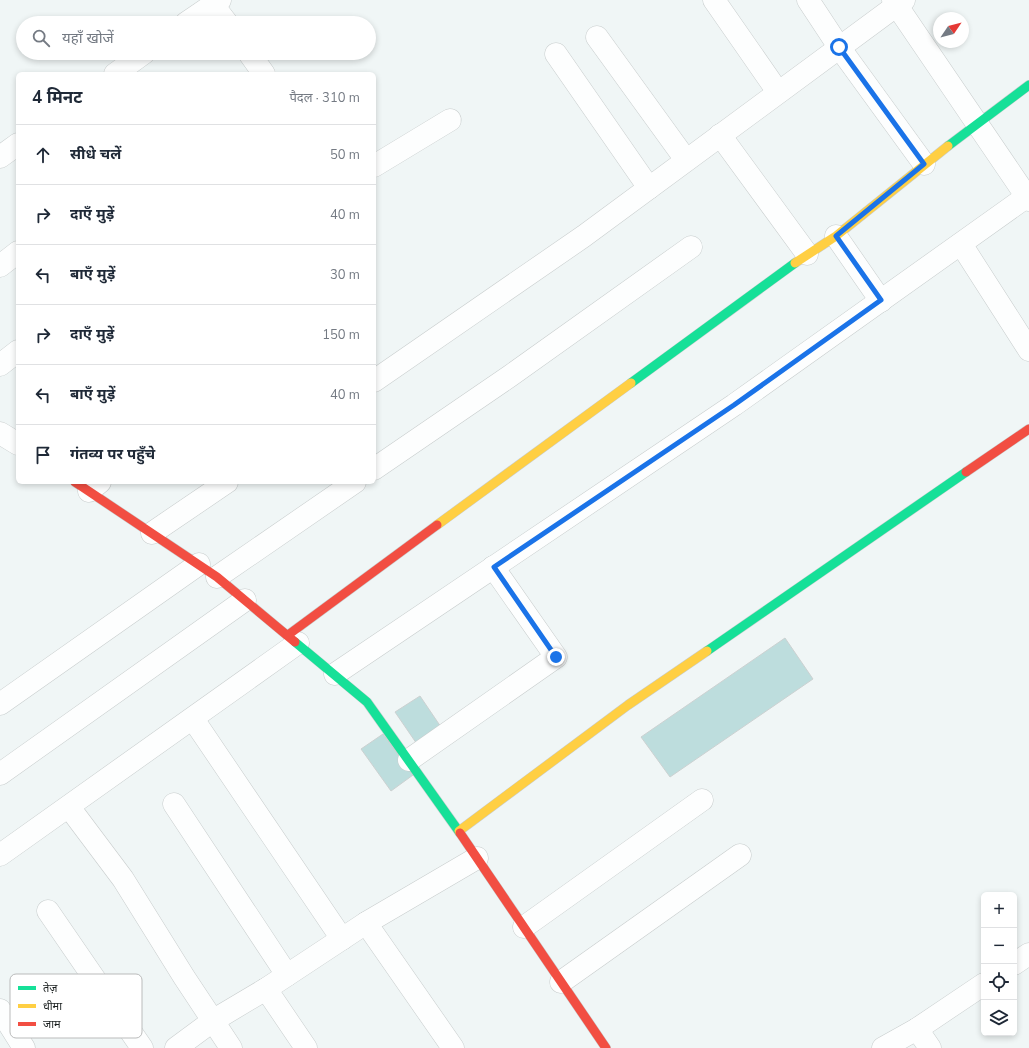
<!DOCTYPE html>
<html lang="hi">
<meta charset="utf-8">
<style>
:root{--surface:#fff;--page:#f2f2f3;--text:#1f2937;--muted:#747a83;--line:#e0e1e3}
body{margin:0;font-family:"Nunito Sans","Noto Sans Devanagari",sans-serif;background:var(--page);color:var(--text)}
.controls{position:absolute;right:12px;bottom:12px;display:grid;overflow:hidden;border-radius:6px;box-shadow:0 2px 6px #0003}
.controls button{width:36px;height:36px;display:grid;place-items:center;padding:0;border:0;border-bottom:1px solid var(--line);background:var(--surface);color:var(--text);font:20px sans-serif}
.compass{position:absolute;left:933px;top:12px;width:36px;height:36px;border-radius:50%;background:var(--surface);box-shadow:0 2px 6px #0003;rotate:55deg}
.stop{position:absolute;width:12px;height:12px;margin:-9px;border:3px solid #1a73e8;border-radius:50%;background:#fff}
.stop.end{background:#1a73e8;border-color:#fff;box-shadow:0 1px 4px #0008}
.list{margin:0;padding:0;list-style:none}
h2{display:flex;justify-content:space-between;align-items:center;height:52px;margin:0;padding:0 16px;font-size:17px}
h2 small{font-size:13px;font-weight:400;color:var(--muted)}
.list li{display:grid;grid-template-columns:26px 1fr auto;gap:12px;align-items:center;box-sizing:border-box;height:60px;padding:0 16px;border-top:1px solid var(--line)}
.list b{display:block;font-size:15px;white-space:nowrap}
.list em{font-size:13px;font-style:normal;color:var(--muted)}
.icon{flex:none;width:22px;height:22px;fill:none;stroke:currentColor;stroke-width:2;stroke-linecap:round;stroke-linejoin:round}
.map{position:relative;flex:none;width:1029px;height:1048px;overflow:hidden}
.search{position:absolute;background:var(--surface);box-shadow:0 2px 6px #0003;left:16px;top:16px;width:360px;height:44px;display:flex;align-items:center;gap:10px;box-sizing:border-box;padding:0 14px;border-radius:22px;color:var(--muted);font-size:15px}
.panel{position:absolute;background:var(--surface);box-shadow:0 2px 6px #0003;left:16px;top:72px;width:360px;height:412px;border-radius:6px}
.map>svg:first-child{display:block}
</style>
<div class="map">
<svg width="1029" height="1048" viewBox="0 0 1029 1048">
<rect width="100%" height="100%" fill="#f0f6f6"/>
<g fill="#bddddd" stroke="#ccd1d1">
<path d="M785 638 813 679 670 777 641 737Z"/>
<path d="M420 696 443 730 419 747 395 712Z"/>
<path d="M383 734 413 775 391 791 361 749Z"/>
</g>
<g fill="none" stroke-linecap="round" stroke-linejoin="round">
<defs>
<g id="street">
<path d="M714 0 778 92"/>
<path d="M808 0 839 47 924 164"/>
<path d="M893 0 1029 200"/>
<path d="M213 5 227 23"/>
<path d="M186 23 220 0"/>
<path d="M597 37 686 160"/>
<path d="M249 53 264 74"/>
<path d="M556 54 649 188"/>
<path d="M115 74 144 53"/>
<path d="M720 135 807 254"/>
<path d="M0 157 18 144"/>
<path d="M374 166 450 120"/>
<path d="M836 236 881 301"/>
<path d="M961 244 1029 350"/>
<path d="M0 266 18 252"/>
<path d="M0 365 18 351"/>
<path d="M374 381 584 236 904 0"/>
<path d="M0 433 18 444"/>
<path d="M374 469 510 376 691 247"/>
<path d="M89 491 100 482"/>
<path d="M152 533 227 482"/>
<path d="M217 577 355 482"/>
<path d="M335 674 734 405 1029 195"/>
<path d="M0 704 199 564"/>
<path d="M193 719 342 939"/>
<path d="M409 760 556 657 493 567"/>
<path d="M0 774 245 600"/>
<path d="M174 804 287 975"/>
<path d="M69 807 123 879 184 977 231 1048"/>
<path d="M0 855 298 643"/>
<path d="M48 911 142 1048"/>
<path d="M366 923 453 1048"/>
<path d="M524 927 702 800"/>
<path d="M1014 964 1029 954"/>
<path d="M561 982 740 855"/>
<path d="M266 989 306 1048"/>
<path d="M0 1010 24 1048"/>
<path d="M917 1029 930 1048"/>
<path d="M176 1048 214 1020 266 989 366 923 477 858"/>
<path d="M883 1048 917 1029 984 984"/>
</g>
<g id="fast">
<path d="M948 146 1029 85"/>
<path d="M631 383 795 263"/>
<path d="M295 642 367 702 460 833"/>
<path d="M707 651 966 472"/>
</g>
<g id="slow">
<path d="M795 263 836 236 948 146"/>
<path d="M437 525 631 383"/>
<path d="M459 831 628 705 707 651"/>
</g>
<g id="jam">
<path d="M966 472 1029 429"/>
<path d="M75 482 217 577 295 642"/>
<path d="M288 635 437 525"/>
<path d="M460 833 606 1048"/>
</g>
</defs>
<use href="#street" stroke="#c8cdcd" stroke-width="23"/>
<use href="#fast" stroke="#c8cdcd" stroke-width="10"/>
<use href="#slow" stroke="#c8cdcd" stroke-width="10"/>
<use href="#jam" stroke="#c8cdcd" stroke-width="10"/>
<use href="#street" stroke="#fdfefe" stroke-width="22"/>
<use href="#fast" stroke="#16e098" stroke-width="9"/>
<use href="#slow" stroke="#ffcf43" stroke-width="9"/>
<use href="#jam" stroke="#f24e42" stroke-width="9"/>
</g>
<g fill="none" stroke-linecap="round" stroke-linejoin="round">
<path stroke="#1a73e8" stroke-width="5" d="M556 657 494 567 734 405 881 300 836 236 924 164 839 47"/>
</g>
<rect x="10" y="974" width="132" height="64" rx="6" fill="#fff" stroke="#babbbb" stroke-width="1"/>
<rect x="18" y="986" width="18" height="4" fill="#16e098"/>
<rect x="18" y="1004" width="18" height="4" fill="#ffcf43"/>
<rect x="18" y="1022" width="18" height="4" fill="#f24e42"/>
<g font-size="11" fill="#181d1d">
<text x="43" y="992">तेज़</text>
<text x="43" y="1010">धीमा</text>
<text x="43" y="1028">जाम</text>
</g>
</svg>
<div class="controls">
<button>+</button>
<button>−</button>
<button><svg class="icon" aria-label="locate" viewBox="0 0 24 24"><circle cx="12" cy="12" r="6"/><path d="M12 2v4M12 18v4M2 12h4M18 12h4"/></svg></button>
<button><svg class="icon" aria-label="layers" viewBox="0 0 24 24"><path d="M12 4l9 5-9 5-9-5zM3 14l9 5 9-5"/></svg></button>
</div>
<svg class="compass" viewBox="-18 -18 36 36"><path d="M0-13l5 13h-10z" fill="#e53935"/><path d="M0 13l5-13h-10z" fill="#747a83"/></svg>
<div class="stop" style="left:839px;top:47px"></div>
<div class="stop end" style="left:556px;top:657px"></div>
<div class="search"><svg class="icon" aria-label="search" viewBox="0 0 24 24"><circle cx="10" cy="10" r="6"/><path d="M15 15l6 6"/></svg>यहाँ खोजें</div>
<section class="panel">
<h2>4 मिनट<small>पैदल · 310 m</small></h2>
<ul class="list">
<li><svg class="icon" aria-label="ahead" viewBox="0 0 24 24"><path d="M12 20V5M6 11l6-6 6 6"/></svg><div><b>सीधे चलें</b></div><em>50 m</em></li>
<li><svg class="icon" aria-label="right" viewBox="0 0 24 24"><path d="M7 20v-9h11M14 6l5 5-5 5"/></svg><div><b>दाएँ मुड़ें</b></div><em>40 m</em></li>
<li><svg class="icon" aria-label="left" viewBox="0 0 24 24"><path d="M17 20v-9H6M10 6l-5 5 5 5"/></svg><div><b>बाएँ मुड़ें</b></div><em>30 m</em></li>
<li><svg class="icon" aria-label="right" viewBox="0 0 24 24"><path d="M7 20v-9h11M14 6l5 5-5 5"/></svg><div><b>दाएँ मुड़ें</b></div><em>150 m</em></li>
<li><svg class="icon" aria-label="left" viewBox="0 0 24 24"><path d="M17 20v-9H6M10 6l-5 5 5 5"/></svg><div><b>बाएँ मुड़ें</b></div><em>40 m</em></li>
<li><svg class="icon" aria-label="arrive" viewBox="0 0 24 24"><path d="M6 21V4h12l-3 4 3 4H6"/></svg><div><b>गंतव्य पर पहुँचे</b></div></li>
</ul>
</section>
</div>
